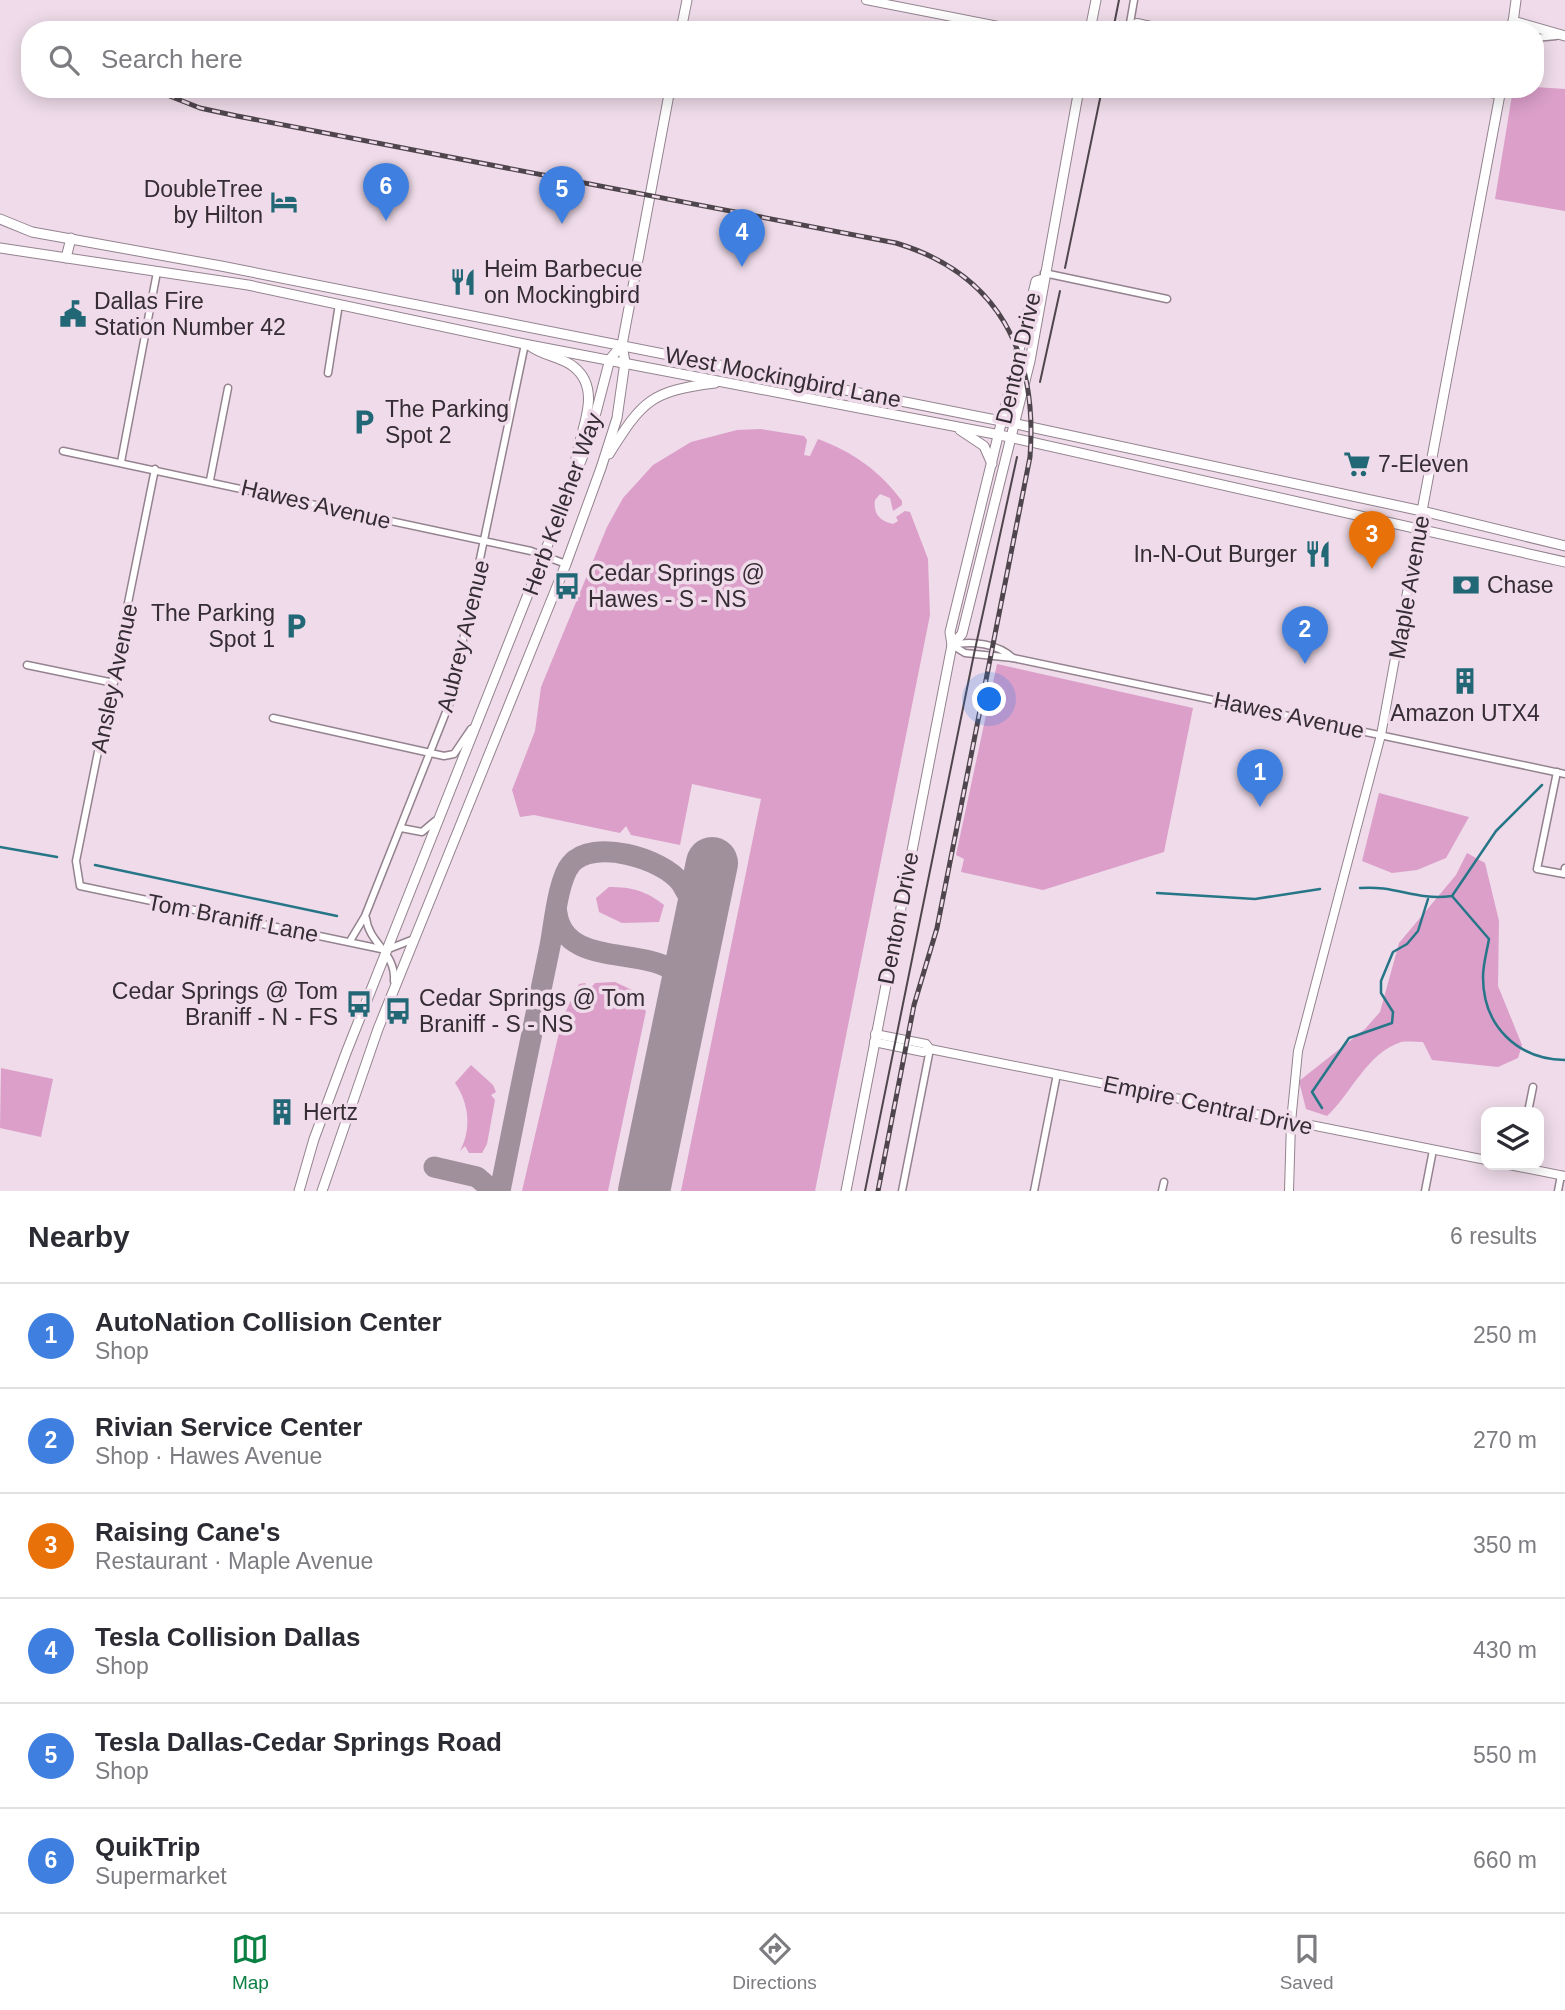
<!DOCTYPE html>
<meta charset="utf-8">
<style>
:root{--surface:#fff;--page:#f2f2f3;--text:#2b2b33;--muted:#7c7c81;--line:#e1e1e2;--accent:#0b8043}
body{margin:0;font-family:Helvetica,sans-serif;background:var(--page);color:var(--text)}
.controls{position:absolute;right:21px;bottom:21px;display:grid;overflow:hidden;border-radius:14px;box-shadow:0 4px 18px #0003}
.controls button{width:63px;height:63px;display:grid;place-items:center;padding:0;border:0;border-bottom:2px solid var(--line);background:var(--surface);color:var(--text);font:35px sans-serif}
.you{position:absolute;left:990px;top:700px;width:24px;height:24px;margin:-18px;border:5px solid #fff;border-radius:50%;background:#1a73e8;box-shadow:0 0 0 10px #1a73e833}
.badge{display:grid;place-items:center;width:46px;height:46px;border-radius:50%;background:var(--accent);color:#fff;font-size:23px;font-weight:700}
.pin{position:absolute;translate:-50% -58px;filter:drop-shadow(0 2px 4px #0008)}
.pin::after{content:'';position:absolute;top:37px;width:24px;height:21px;background:inherit;clip-path:polygon(0 0,100% 0,50% 100%)}
.list{margin:0;padding:0;list-style:none}
h2{display:flex;justify-content:space-between;align-items:center;height:91px;margin:0;padding:0 28px;font-size:30px}
h2 small{font-size:23px;font-weight:400;color:var(--muted)}
.list li{display:grid;grid-template-columns:46px 1fr auto;gap:21px;align-items:center;box-sizing:border-box;height:105px;padding:0 28px;border-top:2px solid var(--line)}
.list b{display:block;font-size:26px;white-space:nowrap}
.list p{margin:0;font-size:23px;white-space:nowrap;color:var(--muted)}
.list em{font-size:23px;font-style:normal;color:var(--muted)}
.icon{flex:none;width:38px;height:38px;fill:none;stroke:currentColor;stroke-width:2;stroke-linecap:round;stroke-linejoin:round}
.map{position:relative;flex:none;width:1565px;height:1191px;overflow:hidden}
.search{position:absolute;background:var(--surface);box-shadow:0 4px 18px #0003;left:21px;right:21px;top:21px;height:77px;display:flex;align-items:center;gap:18px;box-sizing:border-box;padding:0 24px;border-radius:28px;color:var(--muted);font-size:26px}
.sheet{height:721px;background:var(--surface)}
nav{display:flex;justify-content:space-around;align-items:center;box-sizing:border-box;height:98px;border-top:2px solid var(--line);background:var(--surface);font-size:19px;color:var(--muted)}
nav a{display:grid;justify-items:center;gap:4px}
nav .on{color:var(--accent)}
.map>svg:first-child{display:block}
</style>
<div class="map">
<svg width="1565" height="1191" viewBox="0 0 1565 1191">
<rect width="100%" height="100%" fill="#efdbe9"/>
<g fill="#db9fca">
<path d="M1535 87 1565 89V211L1495 199 1513 89Z"/>
<path d="M761 429 804 436 807 440 804 455 810 456 818 439C853 452 880 471 902 501V505L893 511 890 498 880 494 875 500C873 514 880 521 893 524L898 521 896 517 905 511 910 512 928 559 930 615 815 1191H681L761 799 692 784 680 845 631 835 626 826 620 833 534 815 520 817 512 790 535 731 541 687 607 527 623 498 653 465 691 442 737 430Z"/>
<path d="M997 664 1193 708 1164 852 1043 890 961 872 964 859 956 855Z"/>
<path d="M1379 793 1469 817 1446 858 1417 870 1392 873 1362 861Z"/>
<path d="M1467 853 1485 863 1499 921 1498 986 1522 1045 1518 1058 1498 1067 1432 1060 1423 1042C1416 1042 1407 1041 1401 1042 1367 1053 1351 1094 1327 1116L1306 1109 1299 1081 1365 1029 1380 1012 1399 943 1456 875Z"/>
<path d="M609 887C632 887 646 891 664 905L659 922 622 923 599 912 596 898Z"/>
<path d="M615 982 647 997V1003L640 1006 646 1011 608 1191H522L561 1024 569 1021 564 1015 579 984 585 983 589 990 595 983Z"/>
<path d="M471 1065 493 1085 496 1092 491 1095 495 1100 487 1144 482 1153H469L465 1146 460 1151C472 1129 469 1103 455 1083Z"/>
<path d="M1 1068 53 1079 41 1137 0 1128Z"/>
</g>
<g fill="none" stroke-linecap="round" stroke-linejoin="round">
<g stroke="#267688" stroke-width="2.5">
<path d="M0 847 57 857"/>
<path d="M95 865 337 916"/>
<path d="M1360 888C1396 885 1415 901 1452 896L1496 831 1542 785"/>
<path d="M1157 893 1255 899 1320 889"/>
<path d="M1452 896 1489 939C1487 951 1483 964 1483 977 1483 1026 1517 1059 1565 1060"/>
<path d="M1322 1108 1312 1092 1349 1038 1392 1023 1393 1012 1381 993V981L1393 952 1407 944 1418 931 1428 899"/>
</g>
<g stroke="#9f909b" stroke-width="21">
<path d="M557 913C563 964 635 949 669 968L678 978 682 1008"/>
<path d="M434 1167 477 1177 493 1191"/>
<path d="M500 1191C516 1109 533 1028 550 946 554 925 558 879 571 864 592 838 663 858 681 883 691 898 696 914 697 932"/>
</g>
<path stroke="#9f909b" stroke-width="52" d="M644 1191 712 863"/>
<defs>
<g id="minor">
<path d="M1129 29 1134 0"/>
<path d="M1535 38 1556 36"/>
<path d="M1044 273 1167 299"/>
<path d="M328 373 339 304"/>
<path d="M63 451 531 551 566 564"/>
<path d="M121 462 157 272"/>
<path d="M155 469 76 861 80 886 386 950 414 939"/>
<path d="M210 480 228 388"/>
<path d="M952 645 965 653 1013 658 1565 774"/>
<path d="M952 645C972 640 998 644 1013 658"/>
<path d="M27 665 114 683"/>
<path d="M273 718 444 756 454 754 471 729"/>
<path d="M1557 772 1537 869 1564 874 1565 868"/>
<path d="M401 828 422 832 435 821"/>
<path d="M366 918C369 944 396 952 394 981"/>
<path d="M350 941 365 916 450 702 525 344"/>
<path d="M1528 1112 1533 1087"/>
<path d="M902 1191 930 1049"/>
<path d="M1034 1191 1057 1074"/>
<path d="M1162 1191 1164 1182"/>
<path d="M1425 1191 1433 1150"/>
<path d="M1558 1191 1561 1175"/>
</g>
<g id="tertiary">
<path d="M866 0 1019 30"/>
<path d="M1119 30 1137 23 1169 30"/>
<path d="M1474 89 1499 95"/>
<path d="M875 1034 926 1044 930 1049 1486 1160"/>
<path d="M874 1042 923 1052 930 1049"/>
<path d="M1509 1165 1565 1176"/>
<path d="M1289 1191 1291 1122 1298 1051 1381 735 1419 527"/>
</g>
<g id="secondary">
<path d="M1513 21 1565 36"/>
<path d="M681 30 687 0"/>
<path d="M1090 30 1096 0"/>
<path d="M1512 30 1516 0"/>
<path d="M0 219 32 232 221 266 1021 425 1422 511 1565 546"/>
<path d="M0 248 248 285 529 345 1000 435 1565 562"/>
<path d="M66 258 71 238"/>
<path d="M530 346C543 356 562 357 574 367 605 392 577 435 575 466"/>
<path d="M960 430 984 446 992 464"/>
<path d="M609 454C643 400 651 391 715 383"/>
<path d="M1419 527 1501 89"/>
<path d="M952 645 962 634 1030 361 1079 89"/>
<path d="M299 1191 314 1139 346 1053 588 443 610 359 622 345"/>
<path d="M322 1191 378 1029 566 564 601 468 617 418 625 362 622 345 670 89"/>
<path d="M846 1191 952 645 950 632 1036 281 1043 279"/>
</g>
</defs>
<use href="#minor" stroke="#94838f" stroke-width="9"/>
<use href="#tertiary" stroke="#94838f" stroke-width="10"/>
<use href="#secondary" stroke="#94838f" stroke-width="11"/>
<use href="#minor" stroke="#fff" stroke-width="6"/>
<use href="#tertiary" stroke="#fff" stroke-width="8"/>
<use href="#secondary" stroke="#fff" stroke-width="9"/>
<g stroke="#4f464d" stroke-width="2">
<path d="M1113 30 1119 0"/>
<path d="M1065 268 1102 89"/>
<path d="M1040 382 1060 291"/>
<path d="M865 1191 974 654 1017 457"/>
</g>
<defs>
<path id="rail" d="M152 89 200 108 237 116 896 243C999 274 1038 354 1030 457L937 928 914 1005 878 1191"/>
</defs>
<use href="#rail" stroke="#4f464d" stroke-width="5"/>
<use href="#rail" stroke="#efdbe9" stroke-width="2.5" stroke-dasharray="8" stroke-linecap="butt"/>
</g>
<defs>
<symbol id="hotel-bare" viewBox="-9 -9 18 18"><path d="M-6-4.5h1.5V1H6V5H4.5V3h-9V5H-6ZM-4 0a1.8 1.8 0 1 1 3.6 0ZM.5 0V-2.5h3Q6-2.5 6 0Z" fill="#216776" stroke="#efdbe9" stroke-width="2.5" paint-order="stroke"/></symbol>
<symbol id="restaurant-bare" viewBox="-9 -9 18 18"><path d="M-5-6h1v4h1v-4h1v4h1v-4h1v5L-1.5 .5V6h-2V.5L-5-1ZM5-6V6H3V1.5H1.5Q1.5-4 5-6Z" fill="#216776" stroke="#efdbe9" stroke-width="2.5" paint-order="stroke"/></symbol>
<symbol id="civic-bare" viewBox="-9 -9 18 18"><path d="M-.6-6.5H3V-4.5H.6V-3L4-1V1h2V6H-6V1h2V-1L-.6-3ZM-1.2 2.5V6h2.4V2.5Z" fill="#216776" stroke="#efdbe9" stroke-width="2.5" paint-order="stroke"/></symbol>
<symbol id="parking-bare" viewBox="-9 -9 18 18"><path d="M-3.5-5.5H1a3.5 3.5 0 0 1 0 7H-1V5.5H-3.5ZM-1-3.4V-.6H.8a1.4 1.4 0 0 0 0-2.8Z" fill="#216776" stroke="#efdbe9" stroke-width="2.5" paint-order="stroke"/></symbol>
<symbol id="supermarket-bare" viewBox="-9 -9 18 18"><path d="M-6-5.5h2.5l.6 2H6L4.5 2H-2.5L-4.4-4H-6ZM-1.5 3.2a1.3 1.3 0 1 0 .1 0ZM3 3.2a1.3 1.3 0 1 0 .1 0Z" fill="#216776" stroke="#efdbe9" stroke-width="2.5" paint-order="stroke"/></symbol>
<symbol id="bank-bare" viewBox="-9 -9 18 18"><path d="M-6-4H6V4H-6ZM0-2.3a2.3 2.3 0 1 0 0 4.6a2.3 2.3 0 1 0 0-4.6Z" fill="#216776" stroke="#efdbe9" stroke-width="2.5" paint-order="stroke"/></symbol>
<symbol id="bus-bare" viewBox="-9 -9 18 18"><path d="M-5-6H5V4H4V6H2V4H-2V6H-4V4H-5ZM-3.5-4V0h7V-4ZM-3.5 1.2v1.5H-2V1.2ZM2 1.2v1.5H3.5V1.2Z" fill="#216776" stroke="#efdbe9" stroke-width="2.5" paint-order="stroke"/></symbol>
<symbol id="building-bare" viewBox="-9 -9 18 18"><path d="M-4-6H4V6H1V3H-1V6H-4ZM-2.5-4.3h1.7v1.8h-1.7ZM.8-4.3h1.7v1.8H.8ZM-2.5-1h1.7V.8h-1.7ZM.8-1h1.7V.8H.8Z" fill="#216776" stroke="#efdbe9" stroke-width="2.5" paint-order="stroke"/></symbol>
</defs>
<g fill-rule="evenodd">
<use href="#hotel-bare" x="265" y="183" width="38" height="38"/>
<use href="#restaurant-bare" x="444" y="263" width="38" height="38"/>
<use href="#civic-bare" x="54" y="295" width="38" height="38"/>
<use href="#parking-bare" x="345" y="403" width="38" height="38"/>
<use href="#supermarket-bare" x="1338" y="445" width="38" height="38"/>
<use href="#restaurant-bare" x="1299" y="535" width="38" height="38"/>
<use href="#bank-bare" x="1447" y="566" width="38" height="38"/>
<use href="#bus-bare" x="548" y="567" width="38" height="38"/>
<use href="#parking-bare" x="277" y="607" width="38" height="38"/>
<use href="#building-bare" x="1446" y="662" width="38" height="38"/>
<use href="#bus-bare" x="340" y="985" width="38" height="38"/>
<use href="#bus-bare" x="379" y="992" width="38" height="38"/>
<use href="#building-bare" x="263" y="1093" width="38" height="38"/>
</g>
<g text-anchor="middle" stroke-width="7" stroke-linejoin="round" paint-order="stroke">
<g font-size="23" fill="#352d33" stroke="#efdbe9" text-anchor="start">
<text x="263" y="197" text-anchor="end">DoubleTree<tspan x="263" dy="26">by Hilton</tspan></text>
<text x="484" y="277">Heim Barbecue<tspan x="484" dy="26">on Mockingbird</tspan></text>
<text x="94" y="309">Dallas Fire<tspan x="94" dy="26">Station Number 42</tspan></text>
<text x="385" y="417">The Parking<tspan x="385" dy="26">Spot 2</tspan></text>
<text x="1378" y="472">7-Eleven</text>
<text x="1297" y="562" text-anchor="end">In-N-Out Burger</text>
<text x="588" y="581">Cedar Springs @<tspan x="588" dy="26">Hawes - S - NS</tspan></text>
<text x="1487" y="593">Chase</text>
<text x="275" y="621" text-anchor="end">The Parking<tspan x="275" dy="26">Spot 1</tspan></text>
<text x="1465" y="721" text-anchor="middle">Amazon UTX4</text>
<text x="338" y="999" text-anchor="end">Cedar Springs @ Tom<tspan x="338" dy="26">Braniff - N - FS</tspan></text>
<text x="419" y="1006">Cedar Springs @ Tom<tspan x="419" dy="26">Braniff - S - NS</tspan></text>
<text x="303" y="1120">Hertz</text>
</g>
<g font-size="23" fill="#352d33" stroke="#efdbe9">
<text transform="translate(1018 358) rotate(-77)" y="8">Denton Drive</text>
<text transform="translate(783 377) rotate(11)" y="8">West Mockingbird Lane</text>
<text transform="translate(316 504) rotate(13)" y="8">Hawes Avenue</text>
<text transform="translate(562 504) rotate(-70)" y="8">Herb Kelleher Way</text>
<text transform="translate(1409 587) rotate(-80)" y="8">Maple Avenue</text>
<text transform="translate(463 636) rotate(-76)" y="8">Aubrey Avenue</text>
<text transform="translate(114 678) rotate(-78)" y="8">Ansley Avenue</text>
<text transform="translate(1289 715) rotate(12)" y="8">Hawes Avenue</text>
<text transform="translate(233 918) rotate(11)" y="8">Tom Braniff Lane</text>
<text transform="translate(898 918) rotate(-79)" y="8">Denton Drive</text>
<text transform="translate(1208 1105) rotate(12)" y="8">Empire Central Drive</text>
</g>
</g>
</svg>
<div class="controls">
<button><svg class="icon" aria-label="layers" viewBox="0 0 24 24"><path d="M12 4l9 5-9 5-9-5zM3 14l9 5 9-5"/></svg></button>
</div>
<div class="you"></div>
<div class="pin badge" style="left:1260px;top:807px;background:#3f7fe0">1</div>
<div class="pin badge" style="left:1305px;top:664px;background:#3f7fe0">2</div>
<div class="pin badge" style="left:1372px;top:569px;background:#e8710a">3</div>
<div class="pin badge" style="left:742px;top:267px;background:#3f7fe0">4</div>
<div class="pin badge" style="left:562px;top:224px;background:#3f7fe0">5</div>
<div class="pin badge" style="left:386px;top:221px;background:#3f7fe0">6</div>
<div class="search"><svg class="icon" aria-label="search" viewBox="0 0 24 24"><circle cx="10" cy="10" r="6"/><path d="M15 15l6 6"/></svg>Search here</div>
</div>
<section class="sheet">
<h2>Nearby<small>6 results</small></h2>
<ul class="list">
<li><span class="badge" style="background:#3f7fe0">1</span><div><b>AutoNation Collision Center</b><p>Shop</p></div><em>250 m</em></li>
<li><span class="badge" style="background:#3f7fe0">2</span><div><b>Rivian Service Center</b><p>Shop · Hawes Avenue</p></div><em>270 m</em></li>
<li><span class="badge" style="background:#e8710a">3</span><div><b>Raising Cane's</b><p>Restaurant · Maple Avenue</p></div><em>350 m</em></li>
<li><span class="badge" style="background:#3f7fe0">4</span><div><b>Tesla Collision Dallas</b><p>Shop</p></div><em>430 m</em></li>
<li><span class="badge" style="background:#3f7fe0">5</span><div><b>Tesla Dallas-Cedar Springs Road</b><p>Shop</p></div><em>550 m</em></li>
<li><span class="badge" style="background:#3f7fe0">6</span><div><b>QuikTrip</b><p>Supermarket</p></div><em>660 m</em></li>
</ul>
</section>
<nav>
<a class="on"><svg class="icon" aria-label="map" viewBox="0 0 24 24"><path d="M3 6l6-2 6 2 6-2v14l-6 2-6-2-6 2zM9 4v14M15 6v14"/></svg>Map</a>
<a><svg class="icon" aria-label="directions" viewBox="0 0 24 24"><path d="M12 3l9 9-9 9-9-9zM9 14v-3h6M13 9l2 2-2 2"/></svg>Directions</a>
<a><svg class="icon" aria-label="saved" viewBox="0 0 24 24"><path d="M7 4h10v16l-5-4-5 4z"/></svg>Saved</a>
</nav>
